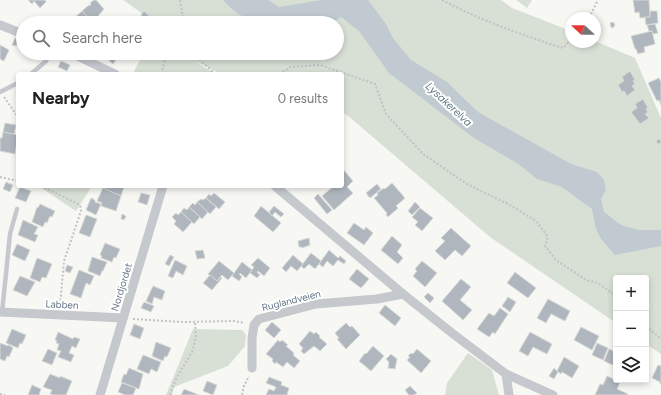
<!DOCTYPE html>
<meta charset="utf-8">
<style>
:root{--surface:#fff;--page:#f6f6f6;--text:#222;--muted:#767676;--line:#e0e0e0}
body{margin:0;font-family:Figtree,sans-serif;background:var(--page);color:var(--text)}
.controls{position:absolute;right:12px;bottom:12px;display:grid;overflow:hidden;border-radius:4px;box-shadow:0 2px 6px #0003}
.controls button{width:36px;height:36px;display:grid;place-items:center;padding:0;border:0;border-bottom:1px solid var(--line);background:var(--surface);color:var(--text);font:20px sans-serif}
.compass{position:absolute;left:565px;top:12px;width:36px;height:36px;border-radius:50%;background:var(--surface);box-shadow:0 2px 6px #0003;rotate:292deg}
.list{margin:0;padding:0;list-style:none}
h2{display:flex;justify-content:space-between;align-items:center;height:52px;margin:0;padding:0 16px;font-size:17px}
h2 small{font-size:13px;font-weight:400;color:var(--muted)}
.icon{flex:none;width:22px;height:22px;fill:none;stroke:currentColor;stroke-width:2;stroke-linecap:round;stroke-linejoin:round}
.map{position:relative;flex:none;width:661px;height:395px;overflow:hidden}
.search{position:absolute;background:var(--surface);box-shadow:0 2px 6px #0003;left:16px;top:16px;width:328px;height:44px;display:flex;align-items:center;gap:10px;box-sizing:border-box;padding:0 14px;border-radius:22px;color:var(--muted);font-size:15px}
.panel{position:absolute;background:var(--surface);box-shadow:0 2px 6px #0003;left:16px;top:72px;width:328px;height:116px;border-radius:4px}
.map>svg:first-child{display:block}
</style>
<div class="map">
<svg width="661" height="395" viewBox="0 0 661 395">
<rect width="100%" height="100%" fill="#f7f8f4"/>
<g fill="#d8dfd5">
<path d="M123 0H501L512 8 571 31V42L595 41 635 58 661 118V354L646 344V278H616V323L490 237 347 115 342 113V74H221L195 61 215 74H138L134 71 144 53H337V23H156Z"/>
<path d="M516 0H532L527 8Z"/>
<path d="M38 186H92L76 211Z"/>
<path d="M193 329 242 330 246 335 245 346 228 366 174 387 172 395H166Z"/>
<path d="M468 353 492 370 499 395H445L447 383Z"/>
</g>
<path fill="#c0cad0" d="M223 0H268L279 7 321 0H368L386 24 393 38 411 60 447 82 478 112 571 164 597 172 604 180 606 190 601 199 604 212 621 225 639 230H661V246L615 255 601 239 596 229 592 209 562 187 537 179 517 163 474 138 389 73 359 31 341 17 332 23C325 23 318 21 310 21 275 22 250 31 223 0Z"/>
<g fill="#afb6bd" stroke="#d9d9d7">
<path d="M28 0H45L46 2 40 8 34 1 32 4Z"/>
<path d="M94 0H96L104 9 93 22 82 11 89 5 90 6 91 4 90 3Z"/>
<path d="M633 0H649L650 17 640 18 639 12 635 13Z"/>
<path d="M82 11 93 22 92 23H71L70 22Z"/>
<path d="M144 11 149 16 146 19 141 15Z"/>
<path d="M650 11H657L658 23 646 25 645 17H650Z"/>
<path d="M67 18 71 23H62Z"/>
<path d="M128 19 131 23H124Z"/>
<path d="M611 22 614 23 615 25 613 28 611 27 610 24Z"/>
<path d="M655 24 658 33 653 34 652 31H649L647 25Z"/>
<path d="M652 31 655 44 644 47 645 52 638 54 636 49H635L631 36Z"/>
<path d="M15 38 22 41 20 45 17 44 16 46 12 45Z"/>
<path d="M0 45 9 50 4 61 0 59Z"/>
<path d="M115 53H123L119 57 118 55 116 57 114 54Z"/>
<path d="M112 57 116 60 113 64 109 61Z"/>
<path d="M61 61 70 65 67 71 58 67Z"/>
<path d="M630 71 635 80 633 81 635 84 632 86 635 90 627 96 624 91 622 92 618 85 624 81 622 77Z"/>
<path d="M659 78 661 82V105L659 100 657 101 648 83Z"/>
<path d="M643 99 648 108 646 109 648 112 645 114 649 118 640 124 631 112 637 108 635 104Z"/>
<path d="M5 123 16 125 14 134 3 133Z"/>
<path d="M3 132 18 135 15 154 0 151V138H2Z"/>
<path d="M659 139 661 141 659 145 656 141Z"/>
<path d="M342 168 353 181 347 187 353 193 334 210 322 196 334 186H342Z"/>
<path d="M6 182 13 185 10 192 3 189Z"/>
<path d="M392 183 405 198 396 206 398 208 388 217 386 214 387 213 374 198 378 195 377 193 384 188 385 189Z"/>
<path d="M377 184 381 189 370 198 366 193Z"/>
<path d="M104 186H126V188L124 187 121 196 103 189Z"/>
<path d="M20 187 31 191 26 202 15 198Z"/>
<path d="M103 188 121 196 116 211 101 206 102 203 97 201Z"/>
<path d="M141 193 150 195 147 205 138 202Z"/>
<path d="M214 193 225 202 219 209 206 198 209 194 211 196Z"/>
<path d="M318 194 332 210 327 214 314 198Z"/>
<path d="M91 198 95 200V202L101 204 96 215 86 210Z"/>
<path d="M206 198 216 207 210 214 197 202 201 199 203 200Z"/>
<path d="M197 202 208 212 202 219 189 207 193 203 195 205Z"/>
<path d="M415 202 420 207 412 215 408 211Z"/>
<path d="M40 204 55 211 52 217 50 216 47 223 45 222 43 227 32 222 37 207 38 208Z"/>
<path d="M261 206 281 223 273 232 254 216Z"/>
<path d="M274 206 284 214 281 217 275 212 272 216 269 212Z"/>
<path d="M189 207 200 217 194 224 181 212 184 208 187 210Z"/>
<path d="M420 208 433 218 422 231 415 225 418 222 412 217Z"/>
<path d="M181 212 192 222 183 232 174 224 176 221 172 217 176 213 178 215Z"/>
<path d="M122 214 126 216 124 220 121 219Z"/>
<path d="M86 215 97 219 90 237 79 233Z"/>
<path d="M23 220 38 227 34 234 38 235 35 242 18 235Z"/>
<path d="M354 223 364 230 366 227 373 233 364 245 347 233Z"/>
<path d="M451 228 471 246 462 256 455 250 445 260 435 251 445 241 441 238Z"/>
<path d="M392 236 402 245 397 252 403 258 398 264 381 250Z"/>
<path d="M309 238 310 245 302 248V247H299L298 241Z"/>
<path d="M105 243 120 249 116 258 114 257 112 262 101 258 102 256 100 255Z"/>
<path d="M17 244 30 250 25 261 12 255Z"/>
<path d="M203 250 205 258 197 259 195 251Z"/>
<path d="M329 250 338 258 340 256 346 261 344 264 338 260 333 266 327 261 323 267 319 264Z"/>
<path d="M311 253 321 261 315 269 309 264 304 269 301 266Z"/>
<path d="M170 255 174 257 169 266 165 264Z"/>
<path d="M293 255 303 264 297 271 291 266 286 272 282 268Z"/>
<path d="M92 257 107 262 103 271H102L100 276 88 271Z"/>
<path d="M37 258 52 264 46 278 42 277 40 282 30 278Z"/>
<path d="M258 258 270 268 264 276 258 271 257 272 260 275 257 278 250 273 254 267 251 265Z"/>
<path d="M175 260 187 266 183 275 176 271 173 278 168 276Z"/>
<path d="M219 261 234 273 228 280 222 275 217 281 208 274Z"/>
<path d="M422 261 437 273 425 287 413 276 417 271 415 269Z"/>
<path d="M242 262 252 270 246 278 240 273 239 274 242 277 239 281 232 276Z"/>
<path d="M67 265 73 267 70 273 65 271Z"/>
<path d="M357 269 369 279 361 288 349 279Z"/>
<path d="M79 270 94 276 90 285 86 283 81 298 70 294Z"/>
<path d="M515 272 536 288 528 298 507 283Z"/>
<path d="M210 275 217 281 221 277 222 278 212 290 203 283Z"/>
<path d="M20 276 35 282 27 296 13 290Z"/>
<path d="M461 279 471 287 460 300 472 310 463 320 442 301Z"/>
<path d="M153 286 165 291 162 300 154 297 152 304 146 301Z"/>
<path d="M428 293 434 298 430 303 424 297Z"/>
<path d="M508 297 516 302 510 312 502 306Z"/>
<path d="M548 299 570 311 565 321 551 314 546 323 537 318Z"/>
<path d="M144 302 154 306 151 312 141 308Z"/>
<path d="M385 305 401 318 395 326 379 313Z"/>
<path d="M500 308 508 314 495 334 493 332 489 337 477 329 489 313 494 316Z"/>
<path d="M272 322 281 330 274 338 265 330Z"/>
<path d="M346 323 350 327 352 326 360 335 346 349 337 339 339 338 335 333Z"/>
<path d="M134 324 144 328 140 339 130 335Z"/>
<path d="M581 327 599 336 592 350 574 340Z"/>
<path d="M12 329 26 335 22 344 20 343 18 348 6 343Z"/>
<path d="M310 331 314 334 316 332 320 336 319 337 327 344 320 351 314 346 304 354 301 351 303 348 299 344Z"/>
<path d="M58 332 73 339 74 337 80 339 76 348 72 346 69 353 74 355 71 362 58 357 61 351 57 350 59 344 56 343 57 341 55 340Z"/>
<path d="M530 332 552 344 547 354 533 347 528 356 519 351Z"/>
<path d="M278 340 280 342 282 340 288 345 286 346 294 353 293 355 300 361 294 368 287 362 283 367 276 362 275 364 272 361 273 359 266 354Z"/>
<path d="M156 342 171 348 167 357 165 356 163 361 152 356Z"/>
<path d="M0 343 8 346 9 345 13 348 9 357 7 356 5 361 0 359Z"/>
<path d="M597 343 608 348 603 360 592 355Z"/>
<path d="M373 346 384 356 371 371 359 361 365 353 366 354Z"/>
<path d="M48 349 57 353 52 365 42 361Z"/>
<path d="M417 349 431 361 421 373 407 360 410 357 408 356 411 353 413 354Z"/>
<path d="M609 349 616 352 615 366 604 361Z"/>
<path d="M391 354 397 359 395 369 388 368 389 362 386 359Z"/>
<path d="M143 355 161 362 157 372 151 369 149 374 137 369Z"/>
<path d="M564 357 579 366 572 378 562 372 561 374 557 371Z"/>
<path d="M658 365 661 366V384H660V382L652 378Z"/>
<path d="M129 368 143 374 139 389 121 382 124 374 126 375Z"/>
<path d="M554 368 558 372 554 379 549 376Z"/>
<path d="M50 374 60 378V376L72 381 66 395H54L50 394 52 390 43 387Z"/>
<path d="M607 376 620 382 617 389 628 394 627 395H595L600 384 603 385Z"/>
<path d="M269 377 282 382 281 385 289 388 287 395H266L269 389 274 391 276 387 266 383Z"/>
<path d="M207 381 217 385 213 395 203 391Z"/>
<path d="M122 383 136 388 133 395H125L118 392Z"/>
<path d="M32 385 41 389 39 395H28Z"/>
<path d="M410 386 417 393 414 395H409L405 390Z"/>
<path d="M184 389 199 395H181Z"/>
</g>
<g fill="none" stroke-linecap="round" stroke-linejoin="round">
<g stroke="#c1c2c5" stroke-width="2" stroke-dasharray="2 2" stroke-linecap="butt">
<path d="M180 0 184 23"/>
<path d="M442 0C480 20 522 35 563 48L571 40"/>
<path d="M589 18 598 0"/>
<path d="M195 53 196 56 215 74"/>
<path d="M161 74 167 53"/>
<path d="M279 74 291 67 320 65 375 84 386 114 423 154 467 184 510 205 536 221 548 237 545 246 556 260 586 280 598 283 616 296"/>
<path d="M4 97 18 117"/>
<path d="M0 177 18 181"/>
<path d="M41 186 80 205 81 211 64 261 60 306"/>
<path d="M133 319 183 322 234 321 244 323"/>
<path d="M646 326 661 339"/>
<path d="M0 394 5 395"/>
<path d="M170 395 176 379 192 352 196 336 195 322"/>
<path d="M242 395 244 386 249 376"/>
</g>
<g stroke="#c5c8cc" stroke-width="4.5">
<path d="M31 74 46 61 50 53"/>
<path d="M0 92 18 83"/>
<path d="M2 313 10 234 17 209"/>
</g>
<g stroke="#c5c8cc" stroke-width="9">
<path d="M0 25 23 34"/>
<path d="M71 53 115 74"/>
<path d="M275 186 403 294 452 333 506 374 553 395"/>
<path d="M0 312 123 318"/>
<path d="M252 368V338L254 325 259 319 316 304 377 299 403 294"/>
<path d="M506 374 509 395"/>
<path d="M100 395 163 186"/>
</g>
</g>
<g text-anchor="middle" stroke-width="4" stroke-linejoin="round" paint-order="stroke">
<g font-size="10" fill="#657587" stroke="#fff">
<text transform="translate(121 287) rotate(-73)" y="4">Nordjordet</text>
<text transform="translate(291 300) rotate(-14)" y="4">Ruglandveien</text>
<text transform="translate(62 304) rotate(3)" y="4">Labben</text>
</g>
<g font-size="11" font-style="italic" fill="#617783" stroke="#fff">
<text transform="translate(449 104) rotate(43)" y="4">Lysakerelva</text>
</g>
</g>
</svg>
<div class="controls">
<button>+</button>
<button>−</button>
<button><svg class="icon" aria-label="layers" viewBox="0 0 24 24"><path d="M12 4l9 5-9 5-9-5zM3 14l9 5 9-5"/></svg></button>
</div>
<svg class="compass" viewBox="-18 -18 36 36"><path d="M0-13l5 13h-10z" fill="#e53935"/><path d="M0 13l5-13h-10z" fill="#767676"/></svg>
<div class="search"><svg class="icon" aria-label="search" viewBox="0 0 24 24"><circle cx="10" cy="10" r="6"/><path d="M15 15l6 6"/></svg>Search here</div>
<section class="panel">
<h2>Nearby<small>0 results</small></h2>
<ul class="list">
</ul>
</section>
</div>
